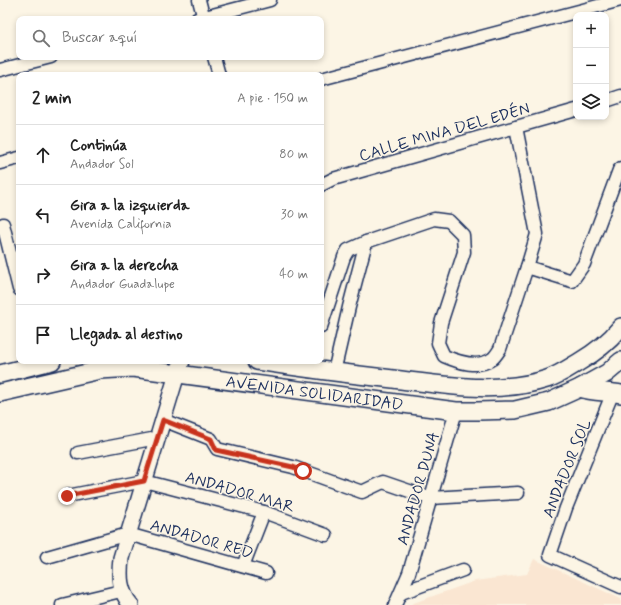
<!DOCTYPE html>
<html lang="es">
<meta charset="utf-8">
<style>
:root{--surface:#fff;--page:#f2f2f2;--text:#222;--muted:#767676;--line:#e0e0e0}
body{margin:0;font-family:Mynerve,sans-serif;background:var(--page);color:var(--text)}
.controls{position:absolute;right:12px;top:12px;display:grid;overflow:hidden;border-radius:8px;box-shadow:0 2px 6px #0003}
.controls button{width:36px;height:36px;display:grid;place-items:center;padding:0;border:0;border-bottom:1px solid var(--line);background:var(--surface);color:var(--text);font:20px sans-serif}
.stop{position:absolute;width:12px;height:12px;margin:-9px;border:3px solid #c8321e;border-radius:50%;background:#fff}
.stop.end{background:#c8321e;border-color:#fff;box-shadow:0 1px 4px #0008}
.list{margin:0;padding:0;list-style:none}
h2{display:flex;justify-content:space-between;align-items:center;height:52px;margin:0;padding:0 16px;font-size:17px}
h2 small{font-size:13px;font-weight:400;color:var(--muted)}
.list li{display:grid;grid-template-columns:26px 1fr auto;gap:12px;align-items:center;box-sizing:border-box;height:60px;padding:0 16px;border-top:1px solid var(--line)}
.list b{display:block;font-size:15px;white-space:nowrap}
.list p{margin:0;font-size:13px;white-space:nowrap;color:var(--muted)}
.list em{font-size:13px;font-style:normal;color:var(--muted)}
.icon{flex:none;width:22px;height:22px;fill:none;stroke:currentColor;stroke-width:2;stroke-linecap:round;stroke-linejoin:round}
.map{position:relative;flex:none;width:621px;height:605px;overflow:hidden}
.search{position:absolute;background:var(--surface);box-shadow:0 2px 6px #0003;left:16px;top:16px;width:308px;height:44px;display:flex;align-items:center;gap:10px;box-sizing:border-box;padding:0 14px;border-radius:8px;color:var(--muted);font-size:15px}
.panel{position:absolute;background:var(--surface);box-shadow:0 2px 6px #0003;left:16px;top:72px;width:308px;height:292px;border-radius:8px}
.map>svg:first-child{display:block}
</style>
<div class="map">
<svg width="621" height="605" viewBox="0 0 621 605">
<rect width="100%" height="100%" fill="#fcf5e5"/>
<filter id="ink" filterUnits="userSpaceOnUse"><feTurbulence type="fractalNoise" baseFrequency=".025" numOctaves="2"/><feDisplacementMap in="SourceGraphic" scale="8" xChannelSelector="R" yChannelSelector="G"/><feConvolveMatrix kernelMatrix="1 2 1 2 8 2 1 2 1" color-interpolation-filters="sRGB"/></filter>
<g filter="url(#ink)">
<path fill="#fae6d2" d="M534 559 621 599V605H408L475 581 527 574Z"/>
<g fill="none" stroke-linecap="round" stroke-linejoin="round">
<defs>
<g id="minor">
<path d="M199 0 204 19"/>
<path d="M197 19 270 0"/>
<path d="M214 57 219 75"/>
<path d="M0 70 51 57"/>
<path d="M321 79 621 0"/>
<path d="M606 101 621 96"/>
<path d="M0 163 19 158"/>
<path d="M321 185 333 179 576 110"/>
<path d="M3 224 19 289"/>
<path d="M527 267 572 281 584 264 619 170 621 168"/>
<path d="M321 327 344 257 348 250 366 242 434 219 449 221 463 235 464 252 441 323 438 343 444 356C458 362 478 369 492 359 495 357 498 352 500 349L527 267 537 234 516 127"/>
<path d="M334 372 349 307 366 242"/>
<path d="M613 392 566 508 550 555 621 587"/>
<path d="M163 420 211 439 217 449 293 467 362 492 383 482 430 498 518 493"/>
<path d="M78 453 157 438"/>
<path d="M67 496 144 481 264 512 326 535"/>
<path d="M47 557 128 534 266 573"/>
<path d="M243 566 264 512"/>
<path d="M401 593 463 570"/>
<path d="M62 605 121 591"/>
<path d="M395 605 409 573 456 411"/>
</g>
<path id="tertiary" d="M131 605C119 591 119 576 121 558L177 374 182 361"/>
<g id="secondary">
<path d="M257 361C302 368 348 374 393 379 444 385 497 395 547 379 559 375 569 368 579 362 596 352 609 342 621 327"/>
<path d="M0 374 52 361"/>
<path d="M580 388C594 393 607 391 621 394"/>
<path id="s1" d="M0 393 100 370 133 368 456 411H478L515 410 549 402 580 388 607 373 621 361"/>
</g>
</defs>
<use href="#minor" stroke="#1b2f5e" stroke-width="15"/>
<use href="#tertiary" stroke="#1b2f5e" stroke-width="18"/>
<use href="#secondary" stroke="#1b2f5e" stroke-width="20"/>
<use href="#minor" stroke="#fcf5e5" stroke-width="12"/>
<use href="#tertiary" stroke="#fcf5e5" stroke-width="15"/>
<use href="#secondary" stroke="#fcf5e5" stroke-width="17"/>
</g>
</g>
<g fill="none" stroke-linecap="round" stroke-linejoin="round" filter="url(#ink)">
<path stroke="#c8321e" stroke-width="5" d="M67 496 144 481 163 420 211 439 216 450 293 467 303 471"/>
</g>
<g text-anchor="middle" stroke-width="3" stroke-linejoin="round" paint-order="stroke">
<g font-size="16" fill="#1b2f5e" stroke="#fcf5e5">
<text transform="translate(444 131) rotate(-16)" y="6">CALLE MINA DEL EDÉN</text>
<text dy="6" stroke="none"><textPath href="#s1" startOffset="319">AVENIDA SOLIDARIDAD</textPath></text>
<text transform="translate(566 468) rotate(-68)" y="6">ANDADOR SOL</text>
<text transform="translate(417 488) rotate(-74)" y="6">ANDADOR DUNA</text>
<text transform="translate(240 491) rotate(16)" y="6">ANDADOR MAR</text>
<text transform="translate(202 538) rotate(16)" y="6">ANDADOR RED</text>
</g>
</g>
</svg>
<div class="controls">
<button>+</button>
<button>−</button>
<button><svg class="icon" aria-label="layers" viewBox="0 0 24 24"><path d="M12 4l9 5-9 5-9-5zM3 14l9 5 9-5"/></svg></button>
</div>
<div class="stop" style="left:303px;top:471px"></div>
<div class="stop end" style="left:67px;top:496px"></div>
<div class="search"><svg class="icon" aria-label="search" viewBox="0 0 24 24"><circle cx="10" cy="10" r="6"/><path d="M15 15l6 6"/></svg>Buscar aquí</div>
<section class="panel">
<h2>2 min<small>A pie · 150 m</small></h2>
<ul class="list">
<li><svg class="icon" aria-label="ahead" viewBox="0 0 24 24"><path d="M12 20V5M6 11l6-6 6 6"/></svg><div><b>Continúa</b><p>Andador Sol</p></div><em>80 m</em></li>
<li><svg class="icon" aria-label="left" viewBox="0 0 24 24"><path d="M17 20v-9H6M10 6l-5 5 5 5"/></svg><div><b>Gira a la izquierda</b><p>Avenida California</p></div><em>30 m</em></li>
<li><svg class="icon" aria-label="right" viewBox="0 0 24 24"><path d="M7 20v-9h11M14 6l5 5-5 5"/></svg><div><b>Gira a la derecha</b><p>Andador Guadalupe</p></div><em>40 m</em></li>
<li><svg class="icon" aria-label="arrive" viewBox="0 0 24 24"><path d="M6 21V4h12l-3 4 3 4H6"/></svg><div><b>Llegada al destino</b></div></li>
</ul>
</section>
</div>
